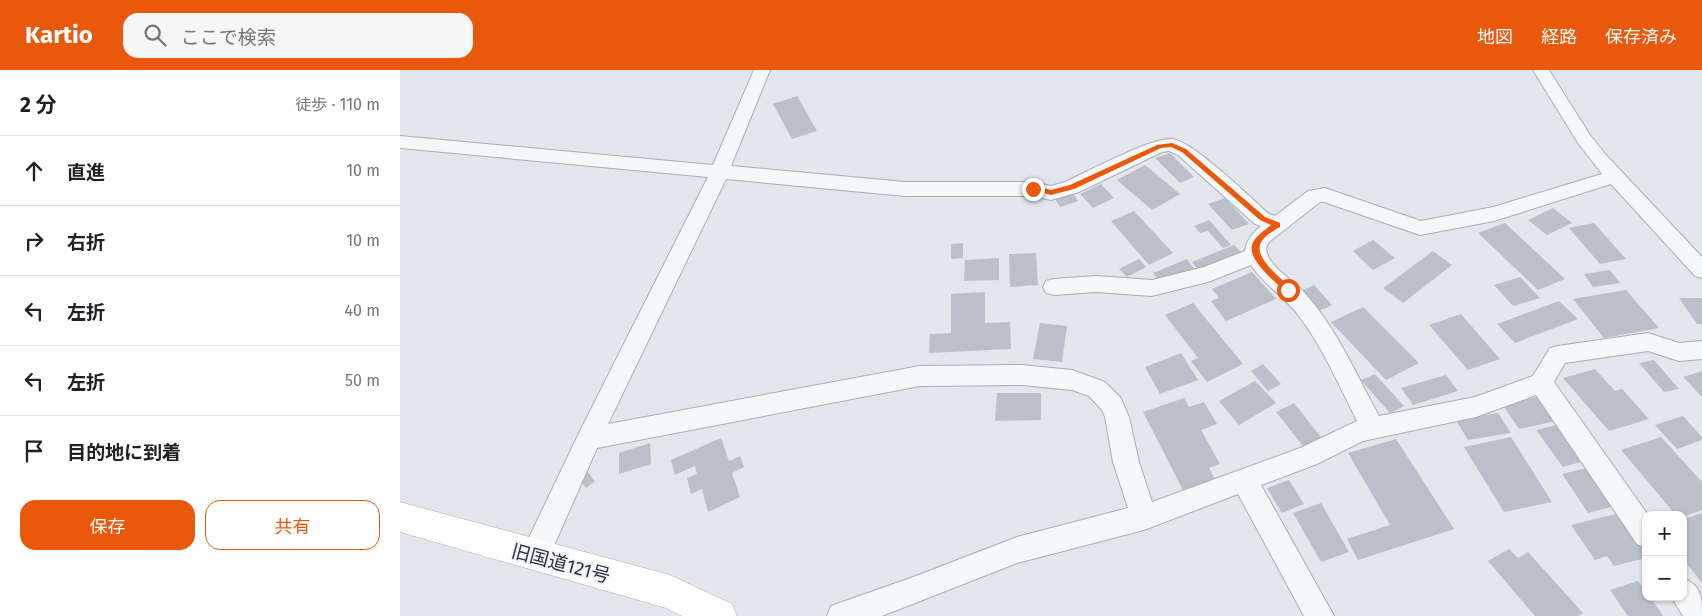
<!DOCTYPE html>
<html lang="ja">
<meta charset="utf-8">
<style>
:root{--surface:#fff;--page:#f6f6f6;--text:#202124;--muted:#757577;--line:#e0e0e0;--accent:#ea580c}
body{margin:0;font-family:"Fira Sans","Noto Sans JP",sans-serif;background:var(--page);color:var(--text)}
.controls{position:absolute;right:15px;bottom:15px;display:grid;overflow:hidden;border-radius:10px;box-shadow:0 1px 4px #0004}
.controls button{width:45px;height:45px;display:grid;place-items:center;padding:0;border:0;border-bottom:1px solid var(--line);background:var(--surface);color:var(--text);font:25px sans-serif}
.stop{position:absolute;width:15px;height:15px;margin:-11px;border:4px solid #ea580c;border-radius:50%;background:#fff}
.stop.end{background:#ea580c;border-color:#fff;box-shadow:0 1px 5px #0008}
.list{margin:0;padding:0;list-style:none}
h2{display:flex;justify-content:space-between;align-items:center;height:65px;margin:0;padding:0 20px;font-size:21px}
h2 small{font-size:16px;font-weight:400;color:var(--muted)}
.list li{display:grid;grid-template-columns:32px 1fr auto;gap:15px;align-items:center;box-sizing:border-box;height:70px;padding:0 20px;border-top:1px solid var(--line)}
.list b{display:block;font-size:19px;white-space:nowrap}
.list em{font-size:16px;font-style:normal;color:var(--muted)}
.actions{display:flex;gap:10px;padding:15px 20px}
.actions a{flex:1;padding:11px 0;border:1px solid var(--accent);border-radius:15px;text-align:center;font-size:18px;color:var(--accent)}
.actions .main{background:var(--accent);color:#fff}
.icon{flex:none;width:28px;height:28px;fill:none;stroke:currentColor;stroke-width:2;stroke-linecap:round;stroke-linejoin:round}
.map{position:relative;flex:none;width:1302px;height:546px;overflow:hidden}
header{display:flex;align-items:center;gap:30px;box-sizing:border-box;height:70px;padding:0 25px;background:var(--accent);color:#fff}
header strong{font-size:24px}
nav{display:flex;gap:28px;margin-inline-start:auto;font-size:18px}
.search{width:350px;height:45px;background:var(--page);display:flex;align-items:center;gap:12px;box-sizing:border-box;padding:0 18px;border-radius:15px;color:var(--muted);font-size:19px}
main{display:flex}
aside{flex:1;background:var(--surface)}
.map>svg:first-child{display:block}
</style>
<header>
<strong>Kartio</strong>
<div class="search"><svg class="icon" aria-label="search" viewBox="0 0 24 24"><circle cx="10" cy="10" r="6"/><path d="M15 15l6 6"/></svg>ここで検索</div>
<nav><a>地図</a><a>経路</a><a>保存済み</a></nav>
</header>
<main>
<aside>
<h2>2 分<small>徒歩 · 110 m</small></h2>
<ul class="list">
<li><svg class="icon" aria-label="ahead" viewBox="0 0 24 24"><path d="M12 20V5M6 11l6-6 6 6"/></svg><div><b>直進</b></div><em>10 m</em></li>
<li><svg class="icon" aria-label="right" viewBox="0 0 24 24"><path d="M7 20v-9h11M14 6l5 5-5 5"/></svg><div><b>右折</b></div><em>10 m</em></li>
<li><svg class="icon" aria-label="left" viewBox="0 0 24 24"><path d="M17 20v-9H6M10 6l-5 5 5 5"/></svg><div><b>左折</b></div><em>40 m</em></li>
<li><svg class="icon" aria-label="left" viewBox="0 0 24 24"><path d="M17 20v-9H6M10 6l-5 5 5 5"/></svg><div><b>左折</b></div><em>50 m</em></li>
<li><svg class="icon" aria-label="arrive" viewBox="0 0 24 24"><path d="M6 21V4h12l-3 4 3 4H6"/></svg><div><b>目的地に到着</b></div></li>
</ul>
<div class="actions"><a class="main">保存</a><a>共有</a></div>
</aside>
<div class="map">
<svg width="1302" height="546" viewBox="0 0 1302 546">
<rect width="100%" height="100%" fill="#e3e6eb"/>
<g fill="#babfc9">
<path d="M397 26 417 61 392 69 373 34Z"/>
<path d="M770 83 794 107 780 113 755 88Z"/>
<path d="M745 95 780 124 752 140 717 110Z"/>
<path d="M701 114 714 128 693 138 680 124Z"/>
<path d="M673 123 678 131 660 137 655 129Z"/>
<path d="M825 128 849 154 832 160 808 134Z"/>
<path d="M1153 138 1172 153 1147 165 1128 150Z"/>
<path d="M734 141 773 183 749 195 711 151Z"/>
<path d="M809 150 831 175 823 178 808 161 800 163 794 156Z"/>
<path d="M1105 153 1165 209 1138 220 1078 163Z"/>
<path d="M1194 153 1226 189 1200 194 1169 158Z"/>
<path d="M973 170 995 188 973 200 953 181Z"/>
<path d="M563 173V188L551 189V174Z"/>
<path d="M834 175 842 183 799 201 792 192Z"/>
<path d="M1033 181 1052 195 1003 233 983 218Z"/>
<path d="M636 183 638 215 610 217 609 184Z"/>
<path d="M599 188V210L564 211 565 190Z"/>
<path d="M739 189 746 197 727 207 719 199Z"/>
<path d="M787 189 795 200 761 214 753 203Z"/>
<path d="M1210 200 1220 213 1193 217 1184 204Z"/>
<path d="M852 202 876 229 826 251 811 231 819 228 812 219Z"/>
<path d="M1120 207 1140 228 1113 236 1094 215Z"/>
<path d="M914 215 932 235 919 241 901 221Z"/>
<path d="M1226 220 1259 258 1204 268 1173 229Z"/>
<path d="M585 222V253L610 252 611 279 529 283 530 264 551 263V224Z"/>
<path d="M1279 228H1302V254H1297Z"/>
<path d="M1159 231 1178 249 1115 273 1097 254Z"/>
<path d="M793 233 843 294 807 312 791 291 798 288 765 245Z"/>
<path d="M963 237 1019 293 986 310 931 252Z"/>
<path d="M1061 244 1100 289 1068 300 1029 255Z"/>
<path d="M640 253 667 256 662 292 633 289Z"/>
<path d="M781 283 798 310 760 324 745 297Z"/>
<path d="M1254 290 1279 319 1264 322 1239 293Z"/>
<path d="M863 294 881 314 868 321 851 301Z"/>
<path d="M1195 299 1215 321 1222 319 1249 349 1209 361 1163 308Z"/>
<path d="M1302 301V327L1283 307Z"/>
<path d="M975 304 1004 336 990 343 961 310Z"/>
<path d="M1046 305 1058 321 1013 335 1001 318Z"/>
<path d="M855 311 876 333 839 355 819 331Z"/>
<path d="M597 323H641V350L595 351Z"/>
<path d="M1137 327 1155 351 1119 359 1102 334Z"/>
<path d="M784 328 789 337 804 332 817 354 801 360 820 394 809 398 816 411 784 422 743 342Z"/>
<path d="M894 333 921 367 903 376 876 342Z"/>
<path d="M1098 343 1111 363 1068 370 1056 350Z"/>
<path d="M1283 346 1302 367V370L1277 379 1255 355Z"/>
<path d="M1156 355 1184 391 1163 397 1136 360Z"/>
<path d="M1111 367 1152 432 1104 442 1064 377Z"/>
<path d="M1261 367 1302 412V440L1283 447V445H1276L1221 380Z"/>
<path d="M321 368 329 391 340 386 344 397 332 403 340 427 308 442 302 419 291 424 287 408 297 404 295 396 275 405 271 390Z"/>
<path d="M996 369 1054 459 958 490 947 469 990 455 948 383Z"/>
<path d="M250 373 251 394 219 404V383Z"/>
<path d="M1191 397 1219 435 1188 443 1162 404Z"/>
<path d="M186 400 195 411 186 418 177 407Z"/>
<path d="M889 410 904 434 882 443 867 418Z"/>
<path d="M921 433 949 482 921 492 893 443Z"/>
<path d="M1220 443 1246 479V488L1214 496 1207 486 1195 490 1171 455Z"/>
<path d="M1302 443V513L1283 489V449Z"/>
<path d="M1109 479 1118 488 1128 482 1183 543 1178 546H1135L1088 491Z"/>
<path d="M1238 511 1246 522V527H1250L1263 546H1228L1210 520Z"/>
</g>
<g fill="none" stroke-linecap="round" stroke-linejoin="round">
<defs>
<g id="street">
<path d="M354 0H370L331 96 505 112H633L651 116 665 112C687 102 751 67 772 69 793 71 851 128 869 144L875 146 908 121 925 118 1021 151 1093 137 1202 104 1178 73 1133 0H1149L1190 65 1206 85 1302 187V208L1295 206 1211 114 1094 151 1020 165 924 132H920L869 172C856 188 894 211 903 221 936 257 956 304 979 346L1075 327 1133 306 1150 278 1158 276 1248 263 1279 273 1302 271V289L1279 291 1248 281 1165 293 1154 312 1248 445H1246V478L1237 474 1136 325 1076 347 963 371 917 394 861 415 934 546H904L838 424 744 460 617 493 482 546H427L431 536 516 506 617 467 728 438 713 392 705 347 702 340 689 326 672 320 622 315 520 316 197 378 145 496 135 499 125 496 121 486 125 476 180 361 308 107 0 78V66L313 95ZM769 81 778 85 855 154 861 156C853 163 846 170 845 181L804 197 752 210 696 206 654 209 646 211 643 217 646 223 654 225 696 222 752 226 808 212 851 195C864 215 885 227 899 246 923 278 939 315 957 351L900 378 752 432 739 392 729 347 720 327 705 312 672 300 622 295 520 296 208 354 326 109 505 126H633L651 130 679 122 762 82Z"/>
<path d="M1283 508C1302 516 1302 527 1302 546H1283L1271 527H1283Z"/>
</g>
<path id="secondary" d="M0 432 270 505 332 534 337 546H282L266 538 0 462Z"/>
</defs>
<use href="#street" stroke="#a8adb6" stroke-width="2"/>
<use href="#secondary" stroke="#a8adb6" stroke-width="1"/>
<use href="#street" fill="#f6f7f9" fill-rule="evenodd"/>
<use href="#secondary" fill="#fff" fill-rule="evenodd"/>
</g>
<path fill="#ea580c" d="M772 73 786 79 865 147 880 153V157C873 161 862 167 860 175 856 190 882 209 891 218V222H886C876 212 848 191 852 175 855 166 864 161 871 155L860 150 782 82 771 77 761 78 674 119 651 125 629 119 633 116 651 120 670 115 757 75Z"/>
<g text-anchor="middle" stroke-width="4.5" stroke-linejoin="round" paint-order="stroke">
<g font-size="19" fill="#2b3344" stroke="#f3f5f8">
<text transform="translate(161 493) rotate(15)" y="7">旧国道121号</text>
</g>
</g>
</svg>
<div class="controls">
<button>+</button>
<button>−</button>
</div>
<div class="stop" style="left:888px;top:220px"></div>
<div class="stop end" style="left:633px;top:119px"></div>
</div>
</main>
